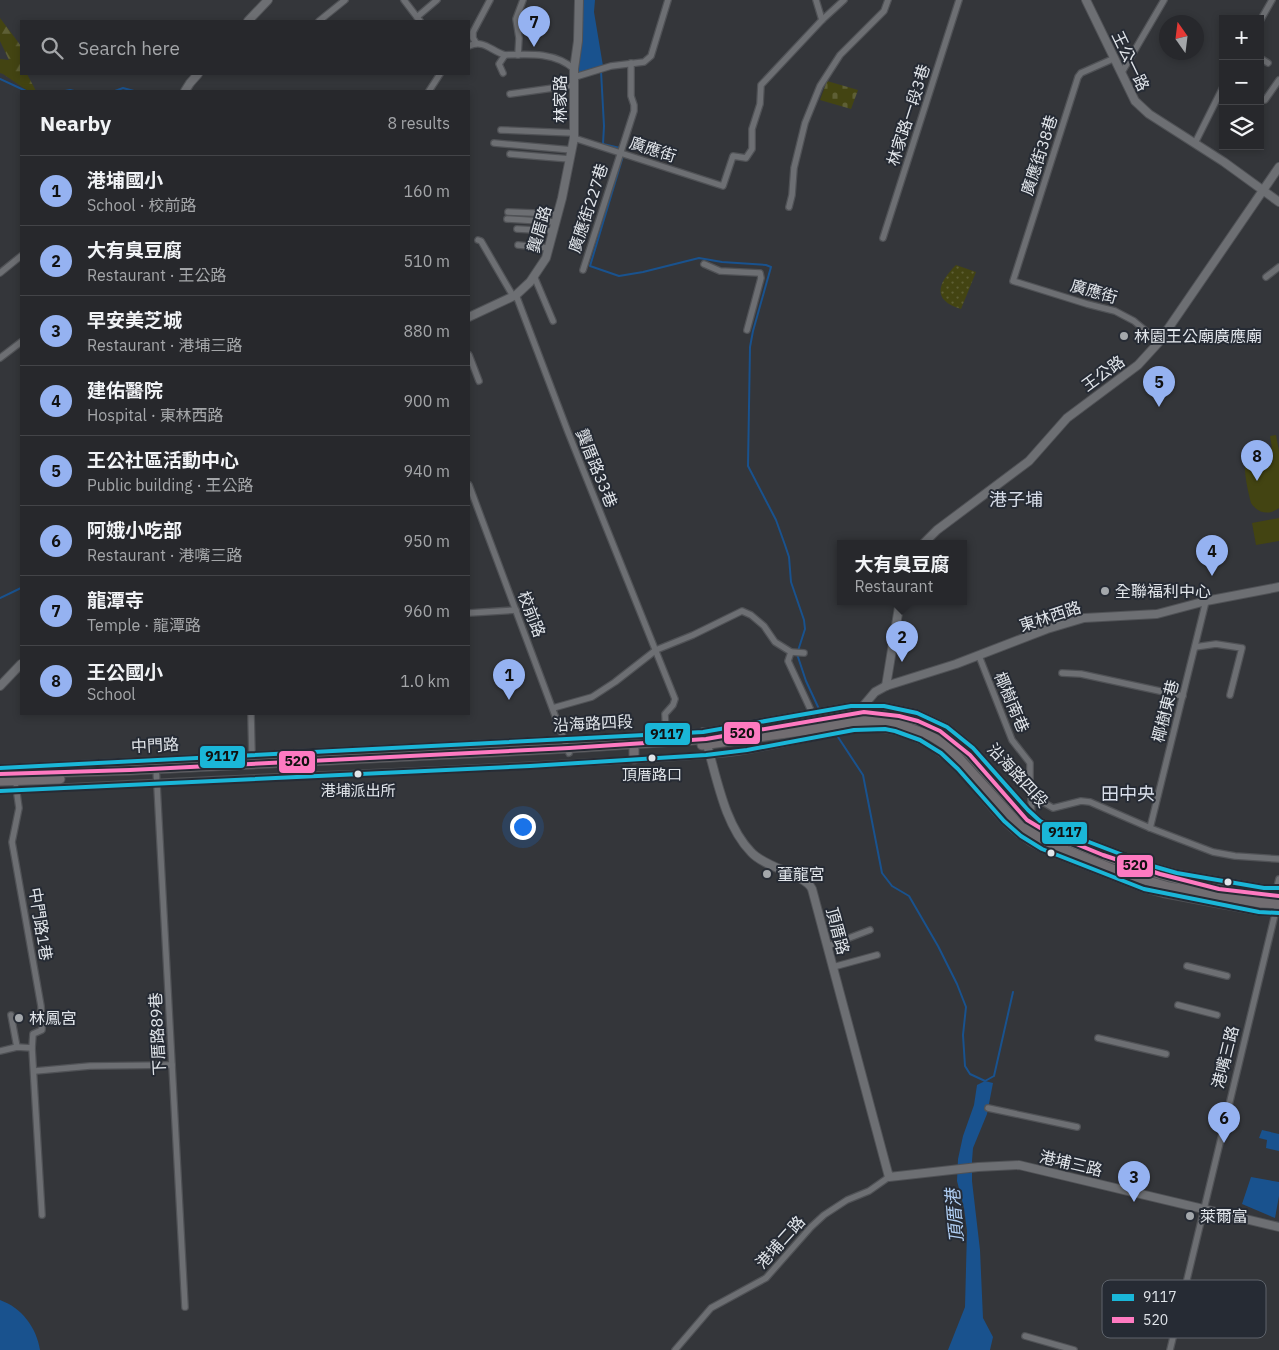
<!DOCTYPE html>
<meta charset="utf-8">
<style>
:root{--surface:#27282c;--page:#333438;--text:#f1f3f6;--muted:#a4a6a9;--line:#434448;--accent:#95b2f1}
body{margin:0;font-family:"IBM Plex Sans","Noto Sans TC",sans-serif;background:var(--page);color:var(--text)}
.controls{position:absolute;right:15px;top:15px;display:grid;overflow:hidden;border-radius:0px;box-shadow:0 2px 8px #0003}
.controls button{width:45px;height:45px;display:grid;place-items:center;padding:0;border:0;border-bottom:1px solid var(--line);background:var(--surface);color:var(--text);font:25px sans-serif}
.compass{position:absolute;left:1159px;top:15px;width:45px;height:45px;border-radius:50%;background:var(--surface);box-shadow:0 2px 8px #0003;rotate:346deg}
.you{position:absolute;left:522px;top:826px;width:18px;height:18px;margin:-12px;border:4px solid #fff;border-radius:50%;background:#1a73e8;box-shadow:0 0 0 8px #1a73e833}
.badge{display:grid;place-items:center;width:32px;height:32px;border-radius:50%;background:var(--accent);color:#111;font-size:16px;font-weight:700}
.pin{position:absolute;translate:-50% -41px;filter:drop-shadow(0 1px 2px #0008)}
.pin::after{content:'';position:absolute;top:26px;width:18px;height:15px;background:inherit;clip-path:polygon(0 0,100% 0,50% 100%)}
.popup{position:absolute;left:837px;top:540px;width:130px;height:65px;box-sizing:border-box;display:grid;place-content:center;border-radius:0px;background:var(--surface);filter:drop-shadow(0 1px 4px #0005);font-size:16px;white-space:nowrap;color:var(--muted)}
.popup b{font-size:19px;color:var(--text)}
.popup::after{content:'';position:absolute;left:50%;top:100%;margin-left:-10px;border:10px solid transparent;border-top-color:var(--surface)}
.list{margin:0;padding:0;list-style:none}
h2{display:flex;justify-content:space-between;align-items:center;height:65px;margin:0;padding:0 20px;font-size:21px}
h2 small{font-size:16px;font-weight:400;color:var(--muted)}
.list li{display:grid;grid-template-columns:32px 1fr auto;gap:15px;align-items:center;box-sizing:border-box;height:70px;padding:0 20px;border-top:1px solid var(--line)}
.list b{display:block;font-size:19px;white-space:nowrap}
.list p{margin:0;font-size:16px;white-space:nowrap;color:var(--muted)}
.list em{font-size:16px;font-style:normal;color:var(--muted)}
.icon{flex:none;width:28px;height:28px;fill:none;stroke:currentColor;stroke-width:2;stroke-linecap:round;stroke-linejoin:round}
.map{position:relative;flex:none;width:1279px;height:1350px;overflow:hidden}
.search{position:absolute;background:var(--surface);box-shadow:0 2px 8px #0003;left:20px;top:20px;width:450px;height:55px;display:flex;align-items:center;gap:12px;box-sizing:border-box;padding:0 18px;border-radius:0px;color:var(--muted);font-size:19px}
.panel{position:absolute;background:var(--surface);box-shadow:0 2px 8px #0003;left:20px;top:90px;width:450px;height:625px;border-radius:0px}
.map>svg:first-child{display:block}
</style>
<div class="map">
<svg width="1279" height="1350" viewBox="0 0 1279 1350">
<defs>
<pattern id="forest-firs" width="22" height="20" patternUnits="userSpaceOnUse" patternTransform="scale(1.25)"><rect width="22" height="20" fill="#434412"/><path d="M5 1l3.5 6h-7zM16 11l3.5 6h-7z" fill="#5e5f35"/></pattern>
<pattern id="cemetery-stones" width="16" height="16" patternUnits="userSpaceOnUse" patternTransform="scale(1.25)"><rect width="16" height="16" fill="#434412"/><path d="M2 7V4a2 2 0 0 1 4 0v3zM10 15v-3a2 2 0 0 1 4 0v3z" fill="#5e5f35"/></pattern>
<pattern id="park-dots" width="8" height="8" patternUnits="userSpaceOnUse" patternTransform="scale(1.25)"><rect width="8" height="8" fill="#434412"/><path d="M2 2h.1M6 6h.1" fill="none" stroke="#5e5f35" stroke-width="1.8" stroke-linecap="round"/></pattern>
</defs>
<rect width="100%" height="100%" fill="#34363a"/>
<g fill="#434412">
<path d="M1276 435 1279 451V508C1268 516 1258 513 1251 503 1246 484 1233 431 1272 448L1270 436Z"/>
<path d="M1279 518V541L1256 545 1252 523Z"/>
</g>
<path fill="url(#forest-firs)" d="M0 18 21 46V74H27L36 91H28L3 74 0 73V59L9 60 0 41Z"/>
<path fill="url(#cemetery-stones)" d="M827 81 858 90 851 109 820 100Z"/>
<path fill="url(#park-dots)" d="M956 265 976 272 961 309C931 300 938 283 956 265Z"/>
<g fill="#19528e">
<path d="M582 0H595L594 12 603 66 578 75Z"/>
<path d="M985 1081 993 1083 987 1114 973 1148 972 1161V1181L980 1250 983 1318 993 1337 990 1350H948L965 1307 967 1231 964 1208 957 1181 958 1159 963 1136 974 1105 977 1085Z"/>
<path d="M1262 1130 1279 1134V1151L1266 1148 1267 1140 1259 1138Z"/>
<path d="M1251 1177 1279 1182V1196L1275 1218 1242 1204Z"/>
<path d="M0 1300C22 1308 36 1327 40 1350H0Z"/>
</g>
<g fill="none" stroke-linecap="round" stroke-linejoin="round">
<g stroke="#19528e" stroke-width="2">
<path d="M601 71 604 126 603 144 620 148"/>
<path d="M0 79 26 91"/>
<path d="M65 91 70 90 74 91"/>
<path d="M115 91 123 88 134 91"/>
<path d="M623 156 590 266 619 276 643 272 699 258 722 262 766 265 771 267 753 331 750 347 748 466 776 520 785 545 789 557 791 582 804 620 805 629 797 654 806 681 819 709"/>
<path d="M0 598 21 588"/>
<path d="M836 734 863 775 882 873 892 886 909 896 938 946 957 984 966 1007 963 1035 965 1066 970 1074 985 1081 994 1076 1013 992"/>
</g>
<defs>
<g id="minor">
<path d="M404 0 420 21"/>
<path d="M816 0 822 20"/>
<path d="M417 17 437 0"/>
<path d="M319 21 345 0"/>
<path d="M1260 21 1272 0"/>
<path d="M476 43 473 38V32L490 0"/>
<path d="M469 46C484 39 491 51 505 55 529 54 555 52 574 69"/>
<path d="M518 55 519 38 516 19 523 0"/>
<path d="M1115 58 1081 73 1078 77 1013 281 1087 304 1115 311 1134 321 1159 342"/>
<path d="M1260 58 1268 63"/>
<path d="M1122 72 1164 0"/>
<path d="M503 73 499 64 505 55"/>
<path d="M575 77 611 66 644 62 651 56 668 0"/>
<path d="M429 91 440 74"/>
<path d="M510 94 575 85"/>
<path d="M1260 99 1265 100 1279 80"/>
<path d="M501 130 574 133"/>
<path d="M574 138 723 186 733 156 746 158 752 149V129L760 104 761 85 822 20 844 0"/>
<path d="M494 143 572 150"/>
<path d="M1195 143 1223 87"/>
<path d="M510 154 570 159"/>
<path d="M789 207 792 195 794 168 805 123 820 86 840 55 884 11 888 0"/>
<path d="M508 212 558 214"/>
<path d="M507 219 556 222"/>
<path d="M517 229 553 231"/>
<path d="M883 238 959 0"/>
<path d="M478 240 481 241 513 296"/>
<path d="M518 245 549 248"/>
<path d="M704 264 720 271 760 273 761 278 747 330"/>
<path d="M583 270 634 111V105L631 96V63"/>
<path d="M0 273 21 256"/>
<path d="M534 276 553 321"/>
<path d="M1266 277 1279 267"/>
<path d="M516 295 568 432 675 699 673 705 665 714 666 734"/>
<path d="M469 355 479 381"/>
<path d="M0 358 21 342"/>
<path d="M469 485 569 753"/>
<path d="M469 613 516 610"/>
<path d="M1195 647 1216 644 1242 648 1230 695"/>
<path d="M791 652 804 653"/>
<path d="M979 656 1012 740 1030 763V782L1032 816"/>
<path d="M1062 673 1081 674 1183 696"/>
<path d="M553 708 592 697 615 682 656 650 693 635 742 611 751 615 764 626 775 642 791 652 788 661 814 717"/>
<path d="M251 714 252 755"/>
<path d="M156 767 185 1307"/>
<path d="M0 768 703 732 851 706H884L917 713 947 727 973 748 1028 810 1040 821 1055 829 1149 865 1177 873 1264 888H1279"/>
<path d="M0 791C235 776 471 772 706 755 742 753 779 744 814 737 841 732 867 725 895 731 969 749 981 820 1042 849L1144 889 1163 894 1259 912 1279 913"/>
<path d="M1031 795 1053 808 1081 801 1090 802 1150 828 1213 852 1235 856 1279 859"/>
<path d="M1150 828 1206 601"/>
<path d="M1276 891 1279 879"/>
<path d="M828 946 870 930"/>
<path d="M1187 966 1227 976"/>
<path d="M833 967 877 955"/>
<path d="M1178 1005 1217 1015"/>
<path d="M11 1015 17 1047"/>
<path d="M1098 1038 1166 1054"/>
<path d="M32 1048 42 1215"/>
<path d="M0 1051 17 1047 32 1048 33 1034 42 1030V1027L41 1006 12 842 19 808 16 787"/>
<path d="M35 1071 90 1066 172 1065"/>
<path d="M988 1108 1077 1127"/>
<path d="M1025 1336 1074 1350"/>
<path d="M675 1350 711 1308 766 1278 811 1227 824 1215 847 1200 869 1191 889 1177"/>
<path d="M1170 1350 1276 910"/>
</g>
<g id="tertiary">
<path d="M1086 0 1135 101 1149 114 1224 162 1279 202"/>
<path d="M248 21 268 0"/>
<path d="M185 91 190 83 198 74"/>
<path d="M469 317 516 295 530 282 546 258 562 198 574 138V69L578 41 579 0"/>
<path d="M924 543 937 530 1029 461 1067 418 1138 365 1159 342 1279 167"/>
<path d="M0 686 21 664"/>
<path d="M886 686 900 601"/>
<path d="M865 728 864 705 875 692 886 686 956 664 1047 629 1084 618 1157 614 1206 601 1279 587"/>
<path d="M703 732C716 770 722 822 751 852 765 868 805 874 812 889L889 1177 978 1167 1019 1165 1279 1227"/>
</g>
<g id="primary">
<path d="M702 745 816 729 851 722 880 721 898 724 931 736 945 745 957 756 1020 826 1048 843 1127 875 1169 887 1261 903 1279 904"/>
<path d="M634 749V759"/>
<path d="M0 774 130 770 569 748 706 739 864 712 899 716 918 721 940 731 970 755 1027 820 1033 825 1047 832C1121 865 1198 891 1279 896"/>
<path d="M0 781 60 779"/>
</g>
</defs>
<use href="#minor" stroke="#505256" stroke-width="8"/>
<use href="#tertiary" stroke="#505256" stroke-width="10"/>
<use href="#primary" stroke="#505256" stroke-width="11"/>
<use href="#minor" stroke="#6d6f73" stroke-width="5.5"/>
<use href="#tertiary" stroke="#6d6f73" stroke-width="8"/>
<use href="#primary" stroke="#716d71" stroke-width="9"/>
<defs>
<g id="bus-1">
<path d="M0 768 703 732 851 706H884L917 713 947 727 973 748 1028 810 1040 821 1055 829 1149 865 1177 873 1264 888H1279"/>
<path d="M0 791 530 766 706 755 747 750 854 730 885 729 895 731 920 740 941 753 958 769 1004 821 1021 836 1042 849 1144 889 1259 912 1279 913"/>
</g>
<path id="bus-2" d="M0 774 130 770 569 748 706 739 864 712 899 716 918 721 940 731 970 755 1027 820 1047 832 1103 855 1160 874 1219 889 1279 896"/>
</defs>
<use href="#bus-1" stroke="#262b34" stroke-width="8"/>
<use href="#bus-2" stroke="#262b34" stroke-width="8"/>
<use href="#bus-1" stroke="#1ab6d8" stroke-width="4"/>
<use href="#bus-2" stroke="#fe7ac1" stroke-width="4"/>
</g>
<g fill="#a4a8ac" stroke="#262b34" stroke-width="2">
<circle cx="1124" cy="336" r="5"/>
<circle cx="1105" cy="591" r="5"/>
<circle cx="767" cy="874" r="5"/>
<circle cx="19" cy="1018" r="5"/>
<circle cx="1190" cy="1216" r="5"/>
</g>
<g fill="#e1e5ea" stroke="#262b34" stroke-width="2">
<circle cx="652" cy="758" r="4.5"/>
<circle cx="358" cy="774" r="4.5"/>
<circle cx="1051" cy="853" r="4.5"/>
<circle cx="1228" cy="882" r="4.5"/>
</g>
<g text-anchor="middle" stroke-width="4" stroke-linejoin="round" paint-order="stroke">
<g font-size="15" fill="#e1e5ea" stroke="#262b34">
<text x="652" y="780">頂厝路口</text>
<text x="358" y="796">港埔派出所</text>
</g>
<g font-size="16" fill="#e1e5ea" stroke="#262b34">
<text transform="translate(1131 61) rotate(64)" y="6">王公一路</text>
<text transform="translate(560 99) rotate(-90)" y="6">林家路</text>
<text transform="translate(908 115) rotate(-72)" y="6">林家路一段3巷</text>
<text transform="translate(653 149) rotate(18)" y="6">廣應街</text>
<text transform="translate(1039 155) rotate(-72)" y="6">廣應街38巷</text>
<text transform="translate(588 208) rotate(-72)" y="6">廣應街227巷</text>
<text transform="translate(539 229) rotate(-74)" y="6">龔厝路</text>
<text transform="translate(1094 291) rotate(16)" y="6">廣應街</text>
<text transform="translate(1103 373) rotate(-36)" y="6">王公路</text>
<text transform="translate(597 468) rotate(68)" y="6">龔厝路33巷</text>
<text transform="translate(532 614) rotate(69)" y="6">校前路</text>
<text transform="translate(1050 616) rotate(-18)" y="6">東林西路</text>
<text transform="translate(1012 702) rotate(67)" y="6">椰樹南巷</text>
<text transform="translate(1165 711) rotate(-76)" y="6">椰樹東巷</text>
<text transform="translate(593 723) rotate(-3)" y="6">沿海路四段</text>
<text transform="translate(155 745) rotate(-3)" y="6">中門路</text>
<text transform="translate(1018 775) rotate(47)" y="6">沿海路四段</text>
<text transform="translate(41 924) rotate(81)" y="6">中門路1巷</text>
<text transform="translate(838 931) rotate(75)" y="6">頂厝路</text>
<text transform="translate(157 1034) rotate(-93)" y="6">下厝路89巷</text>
<text transform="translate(1225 1057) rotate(-76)" y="6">港嘴三路</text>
<text transform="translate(1071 1163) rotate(13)" y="6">港埔三路</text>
<text transform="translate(780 1242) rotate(-48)" y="6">港埔二路</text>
</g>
<g font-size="16" fill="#e1e5ea" stroke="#262b34" text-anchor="start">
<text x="1134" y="342">林園王公廟廣應廟</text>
<text x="1115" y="597">全聯福利中心</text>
<text x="777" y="880">董龍宮</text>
<text x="29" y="1024">林鳳宮</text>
<text x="1200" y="1222">萊爾富</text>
</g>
<g font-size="18" fill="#d8deea" stroke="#262b34">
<text x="1016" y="506">港子埔</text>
<text x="1128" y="800">田中央</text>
</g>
<g font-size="18" font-style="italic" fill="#b0cef3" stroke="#262b34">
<text transform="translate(955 1216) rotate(-95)" y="6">頂厝港</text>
</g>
</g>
<rect x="1102" y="1280" width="164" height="58" rx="8" fill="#262b34" stroke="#5e636b" stroke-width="1"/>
<rect x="1112" y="1294" width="22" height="7" fill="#1ab6d8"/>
<rect x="1112" y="1317" width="22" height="6" fill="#fe7ac1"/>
<g font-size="14" fill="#e1e5ea">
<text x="1143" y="1302">9117</text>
<text x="1143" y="1325">520</text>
</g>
<g stroke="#262b34" stroke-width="2">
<rect x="723" y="721" width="38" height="24" rx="5" fill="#fe7ac1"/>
<rect x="644" y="722" width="47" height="24" rx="5" fill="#1ab6d8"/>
<rect x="199" y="745" width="47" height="24" rx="5" fill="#1ab6d8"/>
<rect x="278" y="750" width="38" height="24" rx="5" fill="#fe7ac1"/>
<rect x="1041" y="821" width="47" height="24" rx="5" fill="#1ab6d8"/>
<rect x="1116" y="854" width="38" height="24" rx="5" fill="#fe7ac1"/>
</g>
<g font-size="14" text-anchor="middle" font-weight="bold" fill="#111">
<text x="742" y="738">520</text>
<text x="667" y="739">9117</text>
<text x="222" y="761">9117</text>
<text x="297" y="766">520</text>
<text x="1065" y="837">9117</text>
<text x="1135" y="870">520</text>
</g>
</svg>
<div class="controls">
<button>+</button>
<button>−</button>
<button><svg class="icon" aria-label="layers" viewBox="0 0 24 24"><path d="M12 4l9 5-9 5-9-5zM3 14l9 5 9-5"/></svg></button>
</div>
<svg class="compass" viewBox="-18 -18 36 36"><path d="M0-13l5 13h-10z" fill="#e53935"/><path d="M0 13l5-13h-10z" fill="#a4a6a9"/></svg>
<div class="you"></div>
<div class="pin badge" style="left:509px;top:700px">1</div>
<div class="pin badge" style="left:902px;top:662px">2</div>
<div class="popup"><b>大有臭豆腐</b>Restaurant</div>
<div class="pin badge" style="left:1134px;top:1202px">3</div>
<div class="pin badge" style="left:1212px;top:576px">4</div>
<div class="pin badge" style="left:1159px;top:407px">5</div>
<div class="pin badge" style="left:1224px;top:1143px">6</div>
<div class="pin badge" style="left:534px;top:47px">7</div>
<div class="pin badge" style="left:1257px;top:481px">8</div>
<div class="search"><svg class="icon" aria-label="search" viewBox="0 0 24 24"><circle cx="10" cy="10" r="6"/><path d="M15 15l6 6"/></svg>Search here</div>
<section class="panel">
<h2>Nearby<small>8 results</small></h2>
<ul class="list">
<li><span class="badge">1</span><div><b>港埔國小</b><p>School · 校前路</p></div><em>160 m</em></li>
<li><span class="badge">2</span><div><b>大有臭豆腐</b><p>Restaurant · 王公路</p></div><em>510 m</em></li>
<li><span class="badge">3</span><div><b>早安美芝城</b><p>Restaurant · 港埔三路</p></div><em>880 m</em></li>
<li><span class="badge">4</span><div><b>建佑醫院</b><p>Hospital · 東林西路</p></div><em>900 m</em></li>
<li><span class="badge">5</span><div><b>王公社區活動中心</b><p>Public building · 王公路</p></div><em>940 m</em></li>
<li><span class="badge">6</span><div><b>阿娥小吃部</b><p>Restaurant · 港嘴三路</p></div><em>950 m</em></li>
<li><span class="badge">7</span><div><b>龍潭寺</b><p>Temple · 龍潭路</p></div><em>960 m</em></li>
<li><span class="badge">8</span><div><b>王公國小</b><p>School</p></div><em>1.0 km</em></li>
</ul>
</section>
</div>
